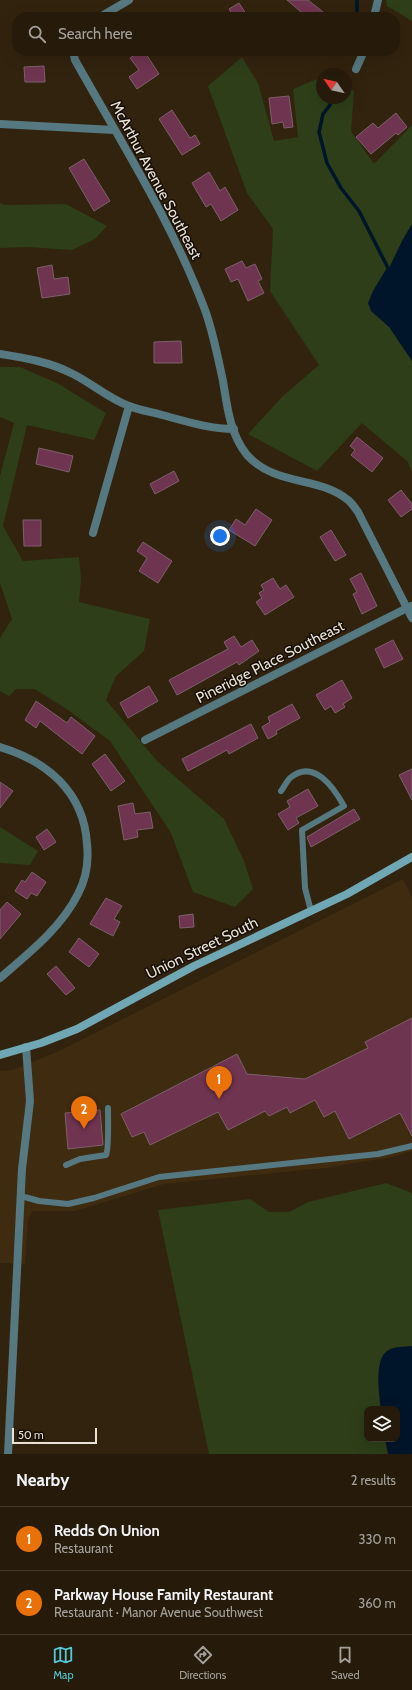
<!DOCTYPE html>
<meta charset="utf-8">
<style>
:root{--surface:#261a0a;--page:#2e2313;--text:#f1f3f6;--muted:#a4a19c;--line:#42382b;--accent:#52cbd7}
body{margin:0;font-family:Cabin,sans-serif;background:var(--page);color:var(--text)}
.controls{position:absolute;right:12px;bottom:12px;display:grid;overflow:hidden;border-radius:8px;box-shadow:0 4px 16px #0002}
.controls button{width:36px;height:36px;display:grid;place-items:center;padding:0;border:0;border-bottom:1px solid var(--line);background:var(--surface);color:var(--text);font:20px sans-serif}
.compass{position:absolute;left:316px;top:68px;width:36px;height:36px;border-radius:50%;background:var(--surface);box-shadow:0 4px 16px #0002;rotate:304deg}
.scale{position:absolute;left:12px;bottom:10px;width:85px;box-sizing:border-box;padding-left:4px;border:2px solid #ebe1d5;border-top:0;font-size:11px;line-height:14px;white-space:nowrap;color:#ebe1d5;-webkit-text-stroke:3px #150e06;paint-order:stroke}
.you{position:absolute;left:220px;top:536px;width:14px;height:14px;margin:-10px;border:3px solid #fff;border-radius:50%;background:#1a73e8;box-shadow:0 0 0 6px #1a73e833}
.badge{display:grid;place-items:center;width:26px;height:26px;border-radius:50%;background:var(--accent);color:#fff;font-size:13px;font-weight:700}
.pin{position:absolute;translate:-50% -33px;filter:drop-shadow(0 1px 2px #0008)}
.pin::after{content:'';position:absolute;top:21px;width:14px;height:12px;background:inherit;clip-path:polygon(0 0,100% 0,50% 100%)}
.list{margin:0;padding:0;list-style:none}
h2{display:flex;justify-content:space-between;align-items:center;height:52px;margin:0;padding:0 16px;font-size:17px}
h2 small{font-size:13px;font-weight:400;color:var(--muted)}
.list li{display:grid;grid-template-columns:26px 1fr auto;gap:12px;align-items:center;box-sizing:border-box;height:64px;padding:0 16px;border-top:1px solid var(--line)}
.list b{display:block;font-size:15px;white-space:nowrap}
.list p{margin:0;font-size:13px;white-space:nowrap;color:var(--muted)}
.list em{font-size:13px;font-style:normal;color:var(--muted)}
.icon{flex:none;width:22px;height:22px;fill:none;stroke:currentColor;stroke-width:2;stroke-linecap:round;stroke-linejoin:round}
.map{position:relative;flex:none;width:412px;height:1454px;overflow:hidden}
.search{position:absolute;background:var(--surface);box-shadow:0 4px 16px #0002;left:12px;right:12px;top:12px;height:44px;display:flex;align-items:center;gap:10px;box-sizing:border-box;padding:0 14px;border-radius:16px;color:var(--muted);font-size:15px}
.sheet{height:180px;background:var(--surface)}
nav{display:flex;justify-content:space-around;align-items:center;box-sizing:border-box;height:56px;border-top:1px solid var(--line);background:var(--surface);font-size:11px;color:var(--muted)}
nav a{display:grid;justify-items:center;gap:2px}
nav .on{color:var(--accent)}
.map>svg:first-child{display:block}
</style>
<div class="map">
<svg width="412" height="1454" viewBox="0 0 412 1454">
<rect width="100%" height="100%" fill="#32230e"/>
<path fill="#3f2b10" d="M403 879 412 897V1151L392 1157 325 1168 164 1184 75 1211H32L28 1221 25 1264 0 1263V1071L13 1070 59 1051Z"/>
<g fill="#2d3e19" fill-rule="evenodd">
<path d="M386 0H412V21L387 6Z"/>
<path d="M242 57 258 83 274 141 298 137 293 89 322 77V98H346V86L354 91 351 131 374 164 412 125V473L408 462 362 423 317 471 248 434 283 396 319 365 270 291 273 229 247 193 208 86Z"/>
<path d="M0 203 5 205 66 204 107 226 95 239 72 250 27 247 0 248Z"/>
<path d="M0 367H20L57 383 106 413 94 440 27 425 3 526 23 561 79 557 81 579 79 602 150 619 144 651 116 676 106 700 157 761 224 819 244 861 253 889 235 907 193 892 171 833 110 741 68 710 35 689H16L9 696 0 691V638L12 619 0 583V476L14 423 0 417Z"/>
<path d="M0 827 38 851 30 865 0 863Z"/>
<path d="M386 1183 412 1193V1454H209L158 1210 250 1199 269 1212H289L308 1202ZM367 1409H397V1439H367Z"/>
</g>
<g fill="#00152a">
<path d="M412 224V361L389 327 371 311 368 303 373 291 388 266 389 268 403 239Z"/>
<path d="M412 1346V1454H388L385 1439H397V1409H381C379 1395 374 1360 387 1351 393 1346 405 1347 412 1346Z"/>
</g>
<g fill="none" stroke-linecap="round" stroke-linejoin="round">
<g stroke="#00152a" stroke-width="3.5">
<path d="M357 0V17"/>
<path d="M331 98 330 105 323 114 319 132 327 163 341 188 359 211 389 270"/>
</g>
</g>
<g fill="#6f3450" stroke="#7d606c">
<path d="M287 0H308L323 12 319 17H307Z"/>
<path d="M239 3 248 17H234L229 9Z"/>
<path d="M141 51H144L159 74 137 89 129 77 139 70 130 58Z"/>
<path d="M44 66 45 82H25L24 67Z"/>
<path d="M289 96 293 127 284 128 283 122 272 124 269 98Z"/>
<path d="M172 110 190 138 195 135 200 144 182 155 159 119Z"/>
<path d="M396 113 407 127 398 135 396 133 371 154 356 137 373 123 378 128Z"/>
<path d="M84 159 110 201 94 211 69 168Z"/>
<path d="M209 172 220 191 225 187 238 210 221 221 211 204 206 207 192 183Z"/>
<path d="M242 261 246 268 255 264 262 279 258 281 264 293 248 301 238 279 231 282 225 269Z"/>
<path d="M52 265 54 279 68 277 70 294 42 298 37 268Z"/>
<path d="M181 341 182 363H154V342Z"/>
<path d="M357 437 383 458 372 472 351 455 355 450 350 446Z"/>
<path d="M39 448 73 456 69 472 36 464Z"/>
<path d="M174 471 179 481 155 494 150 484Z"/>
<path d="M401 490 412 504V509L401 517 388 500Z"/>
<path d="M256 509 272 520 255 546 229 530 236 519 245 525Z"/>
<path d="M23 520H41V546H24Z"/>
<path d="M331 530 346 555 335 561 320 537Z"/>
<path d="M143 542 172 561 158 583 139 571 147 558 137 551Z"/>
<path d="M361 573 377 606 362 614 353 594 357 592 350 579Z"/>
<path d="M273 578 280 589 286 585 294 597 265 615 256 602 262 598 259 593 264 590 261 585Z"/>
<path d="M234 636 241 647 252 640 259 651 239 665 237 662 177 695 169 680 228 649 224 642Z"/>
<path d="M393 640 403 659 384 668 375 649Z"/>
<path d="M342 680 352 698 343 704 345 707 335 713 331 706 325 710 316 695Z"/>
<path d="M149 686 158 701 128 718 120 703Z"/>
<path d="M36 701 67 723 71 717 95 736 82 754 40 721 36 728 25 720Z"/>
<path d="M292 704 300 718 276 731 277 734 268 739 262 727 270 722 268 717Z"/>
<path d="M251 724 258 738 229 754 227 750 188 771 182 759Z"/>
<path d="M105 754 125 781 111 791 92 764Z"/>
<path d="M412 769V800L399 775Z"/>
<path d="M0 782 13 791 0 808Z"/>
<path d="M308 789 318 806 296 818 299 823 288 830 278 814 290 807 287 801Z"/>
<path d="M133 803 135 814 150 812 153 828 137 830 138 837 124 840 118 806Z"/>
<path d="M354 809 360 819 311 847 307 837Z"/>
<path d="M47 829 56 842 44 850 36 837Z"/>
<path d="M32 872 46 882 37 896 31 893 27 899 15 891 22 880 25 882Z"/>
<path d="M106 898 122 906 114 919 120 922 113 936 90 924Z"/>
<path d="M7 902 21 914 0 939V910Z"/>
<path d="M193 914 194 927 180 928 179 916Z"/>
<path d="M79 938 99 954 89 967 69 952Z"/>
<path d="M56 966 75 988 66 995 47 974Z"/>
<path d="M412 1018V1136L400 1113 349 1139 335 1111 324 1117 315 1100 290 1113 287 1107 269 1116 265 1111 228 1130 218 1112 150 1145 144 1132 132 1137 121 1114 237 1054 247 1074 305 1079 368 1048 365 1042Z"/>
<path d="M100 1110 103 1145 68 1149 65 1113Z"/>
</g>
<g fill="none" stroke-linecap="round" stroke-linejoin="round">
<g stroke="#567880" stroke-width="6">
<path d="M281 791C284 787 287 781 290 778 314 758 334 788 344 806L302 830 305 888 311 911"/>
<path d="M66 1165 80 1159 106 1155C109 1150 108 1117 108 1108"/>
<path d="M21 1196 39 1201 68 1204 94 1198 159 1177 378 1154 412 1146"/>
</g>
<g stroke="#567880" stroke-width="8">
<path d="M100 17 129 0"/>
<path d="M374 17 378 0"/>
<path d="M73 51 75 60C121 142 172 222 205 310 213 332 218 358 223 381 227 406 230 434 247 455 276 487 320 476 348 500 352 503 355 508 358 512L412 618"/>
<path d="M356 69 364 51"/>
<path d="M0 124 114 130"/>
<path d="M0 354C26 358 50 362 73 374 93 384 109 399 129 406 139 410 151 412 162 415 185 421 209 429 234 429"/>
<path d="M93 533 129 406"/>
<path d="M145 740 411 606"/>
<path d="M0 747C47 761 84 792 87 844 89 862 87 877 78 894 61 928 29 953 0 978"/>
<path d="M8 1454 22 1169 30 1101 26 1047"/>
</g>
<path stroke="#70a7b4" stroke-width="8" d="M0 1055 41 1043 77 1029 194 966 347 894 412 857"/>
</g>
<g text-anchor="middle" stroke-width="3" stroke-linejoin="round" paint-order="stroke">
<g font-size="15" fill="#ebe1d5" stroke="#150e06">
<text transform="translate(156 180) rotate(62)" y="5">McArthur Avenue Southeast</text>
<text transform="translate(270 662) rotate(-27)" y="5">Pineridge Place Southeast</text>
<text transform="translate(202 948) rotate(-26)" y="5">Union Street South</text>
</g>
</g>
</svg>
<div class="controls">
<button><svg class="icon" aria-label="layers" viewBox="0 0 24 24"><path d="M12 4l9 5-9 5-9-5zM3 14l9 5 9-5"/></svg></button>
</div>
<svg class="compass" viewBox="-18 -18 36 36"><path d="M0-13l5 13h-10z" fill="#e53935"/><path d="M0 13l5-13h-10z" fill="#a4a19c"/></svg>
<div class="scale">50 m</div>
<div class="you"></div>
<div class="pin badge" style="left:219px;top:1099px;background:#e8710a">1</div>
<div class="pin badge" style="left:84px;top:1129px;background:#e8710a">2</div>
<div class="search"><svg class="icon" aria-label="search" viewBox="0 0 24 24"><circle cx="10" cy="10" r="6"/><path d="M15 15l6 6"/></svg>Search here</div>
</div>
<section class="sheet">
<h2>Nearby<small>2 results</small></h2>
<ul class="list">
<li><span class="badge" style="background:#e8710a">1</span><div><b>Redds On Union</b><p>Restaurant</p></div><em>330 m</em></li>
<li><span class="badge" style="background:#e8710a">2</span><div><b>Parkway House Family Restaurant</b><p>Restaurant · Manor Avenue Southwest</p></div><em>360 m</em></li>
</ul>
</section>
<nav>
<a class="on"><svg class="icon" aria-label="map" viewBox="0 0 24 24"><path d="M3 6l6-2 6 2 6-2v14l-6 2-6-2-6 2zM9 4v14M15 6v14"/></svg>Map</a>
<a><svg class="icon" aria-label="directions" viewBox="0 0 24 24"><path d="M12 3l9 9-9 9-9-9zM9 14v-3h6M13 9l2 2-2 2"/></svg>Directions</a>
<a><svg class="icon" aria-label="saved" viewBox="0 0 24 24"><path d="M7 4h10v16l-5-4-5 4z"/></svg>Saved</a>
</nav>
